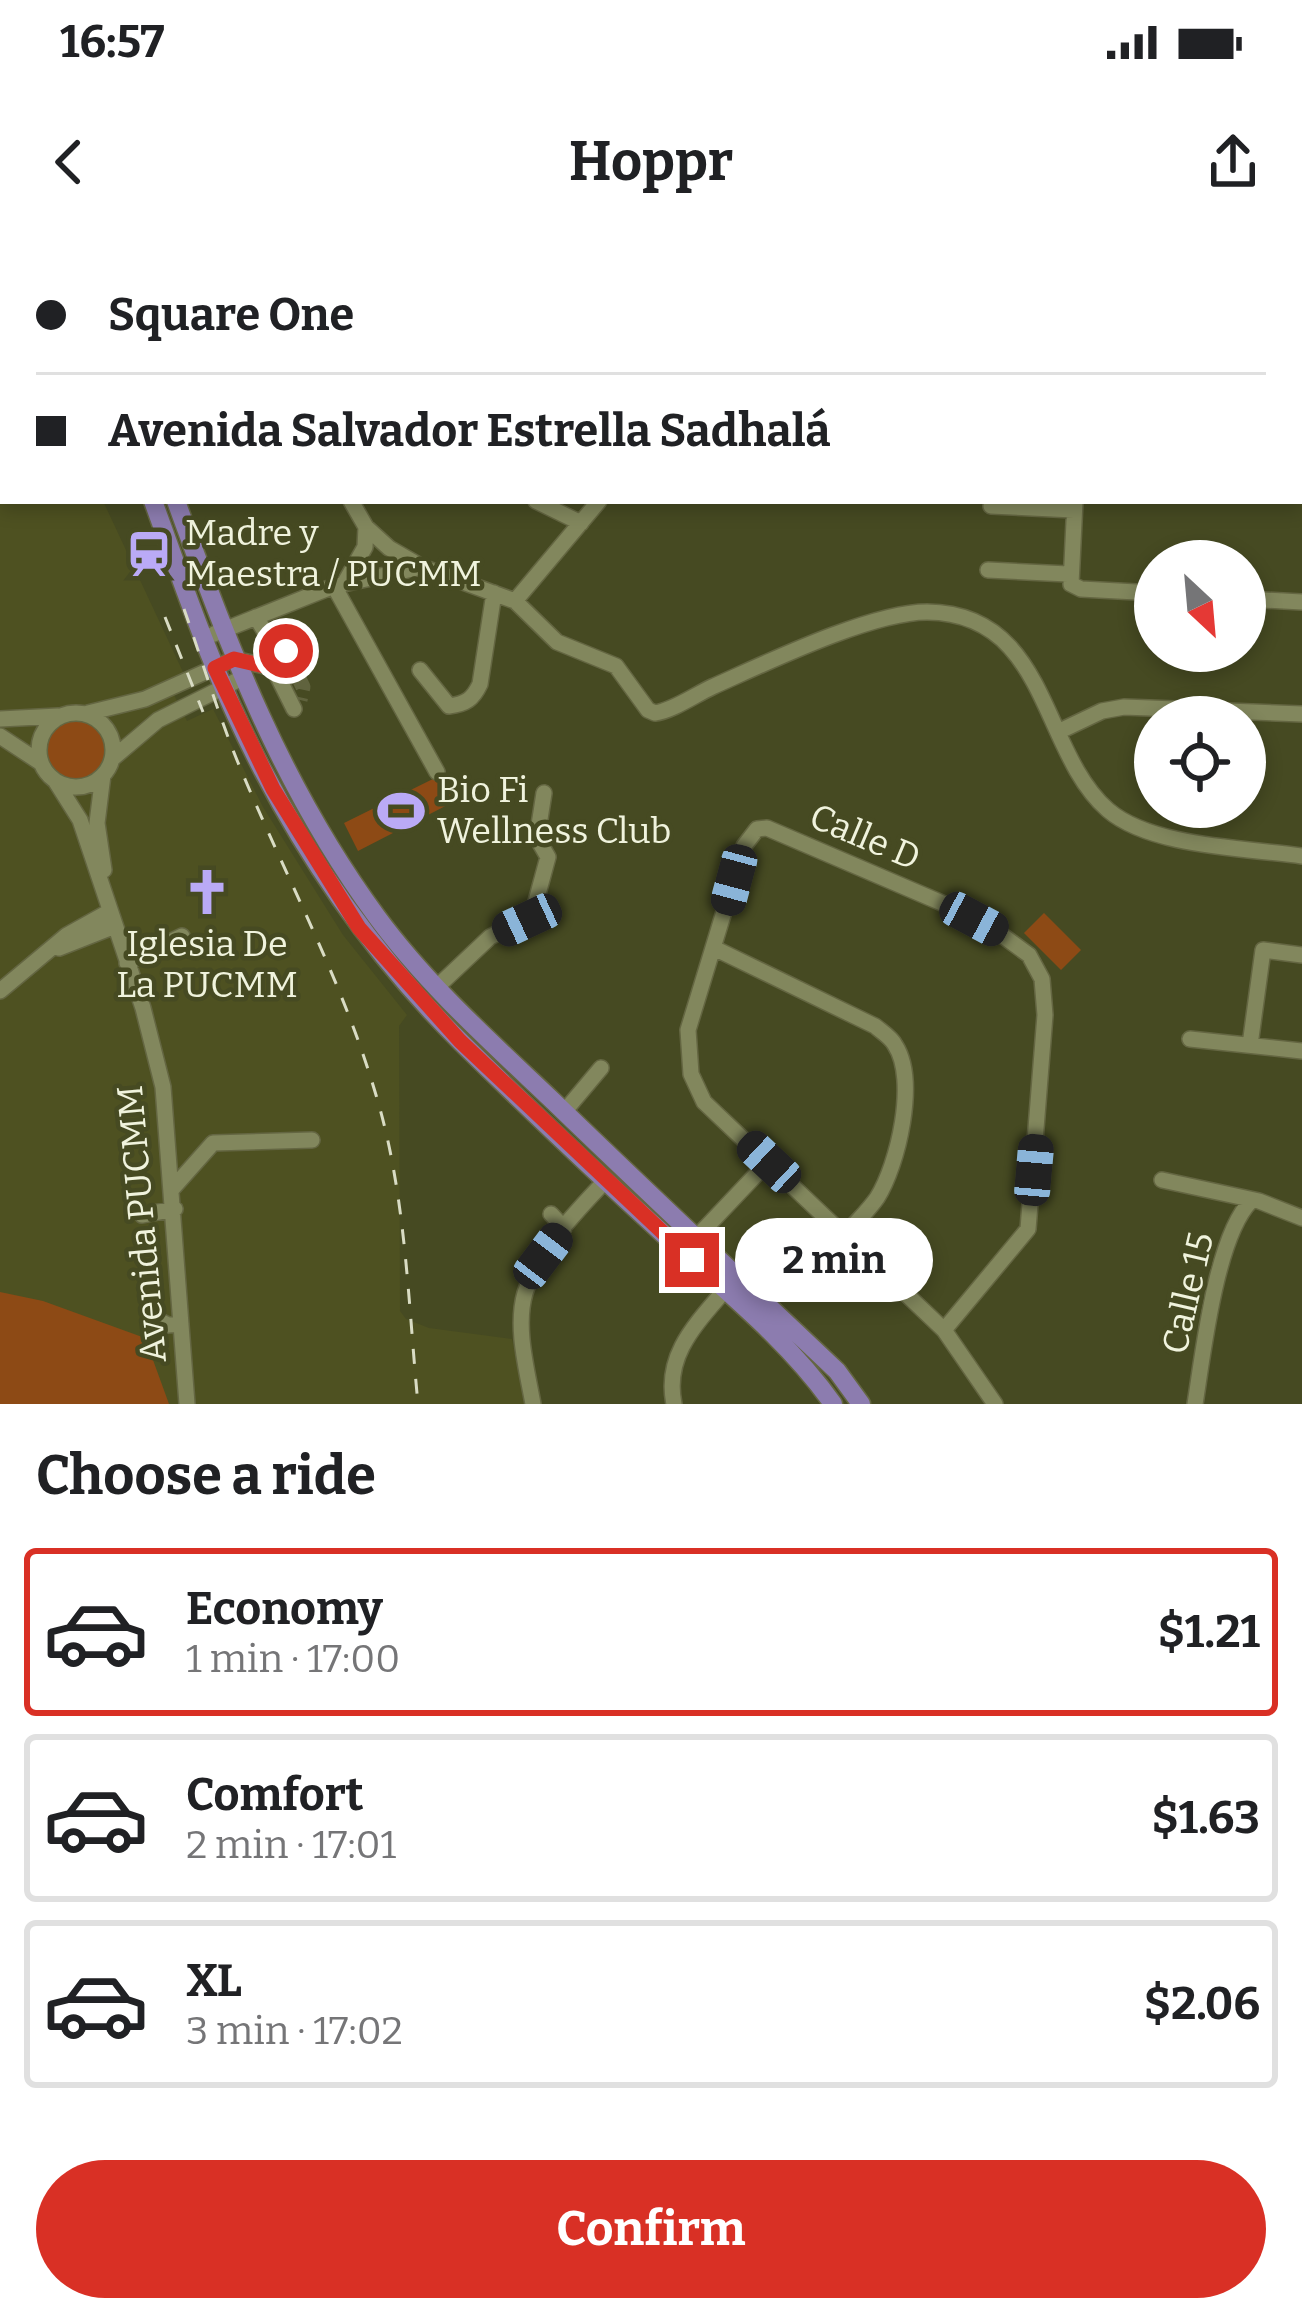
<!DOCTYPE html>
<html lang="en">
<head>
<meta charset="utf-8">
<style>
	:root { --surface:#fff; --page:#f6f6f6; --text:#202124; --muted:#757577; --line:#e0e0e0; --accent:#d93025 }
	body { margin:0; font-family:Bitter,serif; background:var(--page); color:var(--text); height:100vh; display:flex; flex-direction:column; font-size:45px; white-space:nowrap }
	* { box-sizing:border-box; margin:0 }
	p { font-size:39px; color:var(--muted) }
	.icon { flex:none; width:66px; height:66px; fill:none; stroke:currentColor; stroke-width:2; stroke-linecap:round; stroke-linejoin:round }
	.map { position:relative; height:1164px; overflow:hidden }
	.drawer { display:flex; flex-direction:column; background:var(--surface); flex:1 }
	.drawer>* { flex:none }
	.hud { position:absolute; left:0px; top:0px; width:1302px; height:264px; box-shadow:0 6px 18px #0003; display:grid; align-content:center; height:264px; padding:0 36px; background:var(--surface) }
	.needle { width:78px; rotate:154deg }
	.fabs { position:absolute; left:1134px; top:300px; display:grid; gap:24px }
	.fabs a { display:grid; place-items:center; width:132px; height:132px; border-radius:50%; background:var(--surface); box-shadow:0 6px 18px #0003; font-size:60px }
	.end { position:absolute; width:54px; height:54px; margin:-27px; border:15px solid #d93025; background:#fff; box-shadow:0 0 0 6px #fff }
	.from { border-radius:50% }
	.bubble { position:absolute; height:84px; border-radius:42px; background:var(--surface); box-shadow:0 6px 18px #0003; font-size:39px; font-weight:700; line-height:84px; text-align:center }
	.car { position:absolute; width:36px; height:72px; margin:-36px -18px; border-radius:15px; box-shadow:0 0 9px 3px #0007; background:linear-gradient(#222 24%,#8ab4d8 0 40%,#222 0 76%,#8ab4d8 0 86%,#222 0) }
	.hud b { display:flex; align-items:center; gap:42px; height:114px; font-size:45px }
	.hud b+b { border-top:3px solid var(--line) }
	.hud i { width:30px; height:30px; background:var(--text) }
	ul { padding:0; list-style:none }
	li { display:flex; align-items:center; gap:36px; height:168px; margin:0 24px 18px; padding:0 12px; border:6px solid var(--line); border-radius:12px }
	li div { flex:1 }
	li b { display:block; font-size:45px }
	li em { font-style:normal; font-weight:700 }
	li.active { border-color:var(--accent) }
	li>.icon { width:108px; height:108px; stroke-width:1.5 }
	h2 { padding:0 36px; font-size:54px; line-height:144px }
	.primary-button { display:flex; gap:24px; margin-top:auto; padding:24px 36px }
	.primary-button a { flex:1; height:138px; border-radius:72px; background:var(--accent); color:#fff; font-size:48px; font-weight:700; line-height:138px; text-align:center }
	.status { display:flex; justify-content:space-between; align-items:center; height:84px; padding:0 60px; background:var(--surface); direction:ltr }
	.status svg { height:33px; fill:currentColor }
	header { display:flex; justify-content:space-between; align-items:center; height:156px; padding:0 36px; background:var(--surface); font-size:54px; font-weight:700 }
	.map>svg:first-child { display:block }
</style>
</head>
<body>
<div class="status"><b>16:57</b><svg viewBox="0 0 49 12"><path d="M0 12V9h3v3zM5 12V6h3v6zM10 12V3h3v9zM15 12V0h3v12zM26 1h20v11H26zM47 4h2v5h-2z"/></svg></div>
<header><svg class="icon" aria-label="back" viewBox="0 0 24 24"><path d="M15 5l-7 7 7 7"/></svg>Hoppr<svg class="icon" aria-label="share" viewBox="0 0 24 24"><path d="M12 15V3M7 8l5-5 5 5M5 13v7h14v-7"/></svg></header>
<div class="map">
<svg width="1302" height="1164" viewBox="0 0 1302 1164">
	<rect width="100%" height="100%" fill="#464a22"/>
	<path fill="#4e5121" d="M0 110 3 261H103L183 432 167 441 187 481 213 469 263 567 343 695 407 775 399 786 400 1071 406 1079 429 1088 512 1099 525 1164H0Z"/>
	<path fill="#8d4a15" d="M47 510a30 30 0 1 1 60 0a30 30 0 1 1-60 0Z
		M445 533 459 559 358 611 344 583Z
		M1044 673 1081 710 1061 730 1024 693Z
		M0 1052 43 1061 145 1098 169 1164H0Z"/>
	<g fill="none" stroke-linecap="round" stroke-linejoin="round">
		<path stroke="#60633e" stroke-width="15" stroke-dasharray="15 8" stroke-linecap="butt" d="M288 415 303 447 300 460"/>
		<defs>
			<path id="minor" d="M33 3 34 0
				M114 3 115 0
				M316 3V0
				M422 3 423 0
				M538 3V0
				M608 3 609 0
				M759 3 762 0
				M0 24H3
				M1299 29H1302
				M0 56H3
				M0 92 3 93
				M1299 132H1302
				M1299 246 1302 247
				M351 261 366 287 389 308 422 327 515 361 557 402 616 426 648 470 655 473C672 471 695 455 712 447 766 423 871 372 927 372 1049 373 1040 511 1108 570 1151 607 1246 608 1302 616
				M536 261 581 283
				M1075 261 1071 344 1081 349 1155 353
				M991 266 1074 270
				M988 330 1068 334
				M344 344 365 307 366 287
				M334 346 437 532
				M1245 359 1302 362
				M515 361 599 261
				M256 377 273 405 288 415
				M214 394 334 346 422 327
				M273 405 270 421 294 469
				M420 430 449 466C466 464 473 459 480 444L494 353
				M39 510a37 37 0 1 1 74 0a37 37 0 1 1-74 0Z
				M88 473 145 459 234 419 273 428
				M0 479 58 476
				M1060 491 1102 471 1124 467 1302 474
				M0 496 41 523
				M112 519 158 480 242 438
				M103 535 97 583 104 630
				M56 542 80 580 143 768 163 847 187 1164
				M59 708 115 686
				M716 709 875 786C882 792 891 797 895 805 918 840 898 925 877 958 868 971 856 982 846 994
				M127 723 182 696
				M437 747 490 697 532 676 548 617 537 598 544 553
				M0 751 67 695 110 671
				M1190 799 1302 811
				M1250 805 1263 710 1302 715
				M564 872 601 828
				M1162 940 1259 961 1302 978
				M173 948 213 903 312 900
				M551 974 564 988
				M142 975 175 969
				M696 998 768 922
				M156 1079 168 1085 181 1084
				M944 1090 1028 989 1045 775 1042 739 1029 715 999 693 949 666 767 588 757 589 744 606 688 790 691 834 704 862 944 1090 995 1164
				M533 1164C527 1130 515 1087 525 1053 538 1010 576 972 606 940
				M674 1164C664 1116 695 1085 724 1051
				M1195 1164C1203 1114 1216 996 1251 961"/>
			<path id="major" d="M134 3V0
				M155 3V0
				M153 261C174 318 193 376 217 432 274 569 355 697 461 802 526 866 592 929 659 990 718 1045 787 1098 833 1164
				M176 261C230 410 282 548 377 677 427 745 492 803 553 861 647 952 742 1041 837 1131L861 1164"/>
		</defs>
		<use href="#minor" stroke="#646642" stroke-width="18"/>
		<use href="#major" stroke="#646642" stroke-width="21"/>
		<use href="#minor" stroke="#82875d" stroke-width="15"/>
		<use href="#major" stroke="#8c7caf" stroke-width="18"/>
		<path stroke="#d9dcc4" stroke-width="3" stroke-dasharray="15 15" stroke-linecap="butt" d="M127 3 128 0
			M184 369C202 420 218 474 239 525 285 636 342 739 376 855 406 954 408 1062 418 1164
			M165 377 203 472"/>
	</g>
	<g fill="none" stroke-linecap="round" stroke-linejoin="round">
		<path stroke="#d93025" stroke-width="15" d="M286 411 273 405V428L234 419 215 428 273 549 359 688 460 801 692 1020"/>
	</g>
	<defs>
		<symbol id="station-bare" viewBox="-9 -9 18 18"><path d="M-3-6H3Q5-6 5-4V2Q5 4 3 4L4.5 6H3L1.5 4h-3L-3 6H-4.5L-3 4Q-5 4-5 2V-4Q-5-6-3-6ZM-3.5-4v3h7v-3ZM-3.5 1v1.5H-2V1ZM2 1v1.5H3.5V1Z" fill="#baaaf6" stroke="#464a22" stroke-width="2.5" paint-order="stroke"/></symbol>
		<symbol id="stadium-bare" viewBox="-9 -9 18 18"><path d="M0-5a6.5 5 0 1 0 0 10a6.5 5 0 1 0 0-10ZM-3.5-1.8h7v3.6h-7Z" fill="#baaaf6" stroke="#464a22" stroke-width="2.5" paint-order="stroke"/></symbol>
		<symbol id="church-bare" viewBox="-9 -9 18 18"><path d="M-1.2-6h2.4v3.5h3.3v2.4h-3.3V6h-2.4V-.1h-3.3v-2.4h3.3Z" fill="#baaaf6" stroke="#464a22" stroke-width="2.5" paint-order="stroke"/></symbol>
	</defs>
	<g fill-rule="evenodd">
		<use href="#station-bare" x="116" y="281" width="66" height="66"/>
		<use href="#stadium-bare" x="368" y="538" width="66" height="66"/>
		<use href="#church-bare" x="174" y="619" width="66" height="66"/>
	</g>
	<g text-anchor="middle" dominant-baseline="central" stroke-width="9" stroke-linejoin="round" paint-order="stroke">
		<g font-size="36" fill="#f0f3dd" stroke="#464a22" text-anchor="start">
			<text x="185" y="293">Madre y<tspan x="185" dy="41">Maestra / PUCMM</tspan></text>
			<text x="437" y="550">Bio Fi<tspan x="437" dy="41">Wellness Club</tspan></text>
			<text x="207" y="704" text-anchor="middle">Iglesia De<tspan x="207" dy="41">La PUCMM</tspan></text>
		</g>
		<g font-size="36" fill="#f0f3dd" stroke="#464a22">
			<text transform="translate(865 597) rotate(23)">Calle D</text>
			<text transform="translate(142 984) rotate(-95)">Avenida PUCMM</text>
			<text transform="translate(1188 1053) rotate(-77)">Calle 15</text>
		</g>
	</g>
</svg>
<div class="fabs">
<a><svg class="needle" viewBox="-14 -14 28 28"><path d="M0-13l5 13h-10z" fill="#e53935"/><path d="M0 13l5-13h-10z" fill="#757577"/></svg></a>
<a><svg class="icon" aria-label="locate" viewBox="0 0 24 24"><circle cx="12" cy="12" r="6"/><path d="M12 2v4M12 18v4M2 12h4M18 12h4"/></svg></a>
</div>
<i class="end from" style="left:286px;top:411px"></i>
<i class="end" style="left:692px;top:1020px"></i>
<div class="bubble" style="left:735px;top:978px;width:198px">2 min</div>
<i class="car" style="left:734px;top:640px;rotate:195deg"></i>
<i class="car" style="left:974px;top:679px;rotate:118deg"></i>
<i class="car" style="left:527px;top:680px;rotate:245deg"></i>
<i class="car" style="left:769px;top:922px;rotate:313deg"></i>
<i class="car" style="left:1034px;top:930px;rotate:5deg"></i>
<i class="car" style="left:543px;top:1016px;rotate:37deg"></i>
<div class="hud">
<b><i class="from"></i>Square One</b>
<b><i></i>Avenida Salvador Estrella Sadhalá</b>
</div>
</div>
<section class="drawer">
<h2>Choose a ride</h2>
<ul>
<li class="active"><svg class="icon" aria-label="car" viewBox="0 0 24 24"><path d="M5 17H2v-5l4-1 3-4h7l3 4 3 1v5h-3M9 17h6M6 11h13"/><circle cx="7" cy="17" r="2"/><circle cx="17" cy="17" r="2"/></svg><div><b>Economy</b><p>1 min · 17:00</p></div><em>$1.21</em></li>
<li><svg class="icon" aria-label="car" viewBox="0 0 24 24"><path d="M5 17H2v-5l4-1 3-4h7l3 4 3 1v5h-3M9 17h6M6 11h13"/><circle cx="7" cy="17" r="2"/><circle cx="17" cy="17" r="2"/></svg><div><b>Comfort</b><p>2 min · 17:01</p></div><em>$1.63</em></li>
<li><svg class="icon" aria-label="car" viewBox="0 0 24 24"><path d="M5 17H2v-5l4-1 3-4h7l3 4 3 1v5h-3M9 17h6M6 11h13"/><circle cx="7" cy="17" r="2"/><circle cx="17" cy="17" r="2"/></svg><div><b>XL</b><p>3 min · 17:02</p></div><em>$2.06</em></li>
</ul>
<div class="primary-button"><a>Confirm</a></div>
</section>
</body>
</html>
